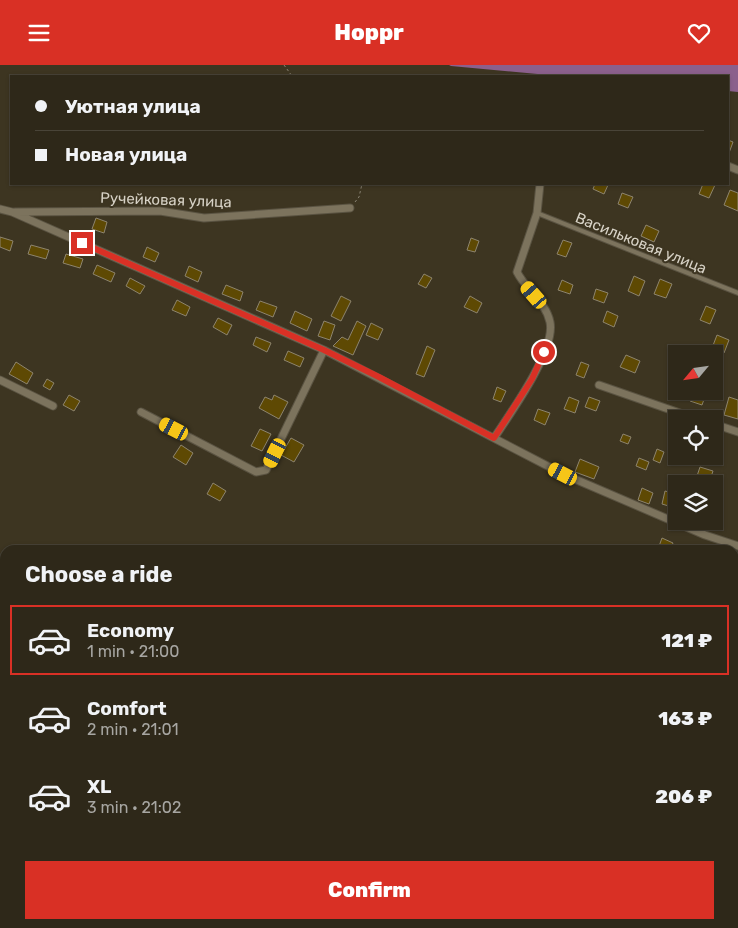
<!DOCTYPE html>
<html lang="en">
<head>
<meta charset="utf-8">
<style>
	:root { --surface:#2e2819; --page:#3a3426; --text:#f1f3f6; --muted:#a7a6a2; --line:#494438; --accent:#d93025 }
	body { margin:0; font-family:Rubik,sans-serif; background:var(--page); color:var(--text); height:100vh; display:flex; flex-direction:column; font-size:19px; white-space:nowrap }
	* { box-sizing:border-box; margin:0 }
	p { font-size:16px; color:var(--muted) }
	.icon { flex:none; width:28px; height:28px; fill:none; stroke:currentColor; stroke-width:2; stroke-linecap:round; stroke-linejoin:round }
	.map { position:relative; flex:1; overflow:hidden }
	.side { position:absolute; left:0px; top:480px; width:739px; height:384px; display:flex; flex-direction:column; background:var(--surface); border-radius:15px 15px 0 0; box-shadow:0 1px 4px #0004,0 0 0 1px var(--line) }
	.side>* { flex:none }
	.top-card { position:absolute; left:10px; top:10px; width:719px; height:110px; border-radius:0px; box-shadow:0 1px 4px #0004,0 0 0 1px var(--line); display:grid; align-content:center; height:110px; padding:0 25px; background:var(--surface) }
	.needle { width:32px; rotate:241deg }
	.controls { position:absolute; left:668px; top:280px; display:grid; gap:10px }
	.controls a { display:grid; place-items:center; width:55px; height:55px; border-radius:0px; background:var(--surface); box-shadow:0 1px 4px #0004,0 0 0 1px var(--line); font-size:25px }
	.end { position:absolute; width:22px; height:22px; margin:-11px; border:6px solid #d93025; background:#fff; box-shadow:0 0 0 2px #fff }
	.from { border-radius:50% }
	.car { position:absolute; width:15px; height:30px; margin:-15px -8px; border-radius:6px; box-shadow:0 0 4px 1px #0007; background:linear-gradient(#f5c518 24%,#345 0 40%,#f5c518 0 76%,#345 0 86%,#f5c518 0) }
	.top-card b { display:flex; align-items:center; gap:18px; height:48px; font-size:19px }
	.top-card b+b { border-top:1px solid var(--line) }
	.top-card i { width:12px; height:12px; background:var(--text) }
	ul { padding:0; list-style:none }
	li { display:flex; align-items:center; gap:15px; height:70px; margin:0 10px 8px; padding:0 15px; border:2px solid transparent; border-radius:0px }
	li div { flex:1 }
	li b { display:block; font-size:19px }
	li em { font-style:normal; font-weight:800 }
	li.on { border-color:var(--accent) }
	li>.icon { width:45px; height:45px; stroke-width:1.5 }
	h2 { padding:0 25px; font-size:22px; line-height:60px }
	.primary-button { display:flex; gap:10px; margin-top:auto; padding:10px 25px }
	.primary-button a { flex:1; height:58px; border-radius:0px; background:var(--accent); color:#fff; font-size:20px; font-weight:800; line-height:58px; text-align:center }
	header { display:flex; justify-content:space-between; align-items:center; height:65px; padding:0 25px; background:var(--accent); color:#fff; font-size:22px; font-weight:800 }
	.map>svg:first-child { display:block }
</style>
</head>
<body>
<header><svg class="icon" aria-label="menu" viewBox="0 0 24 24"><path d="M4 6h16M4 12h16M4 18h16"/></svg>Hoppr<svg class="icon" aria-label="heart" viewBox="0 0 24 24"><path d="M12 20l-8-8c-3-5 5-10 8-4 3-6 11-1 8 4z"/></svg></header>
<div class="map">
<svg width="738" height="863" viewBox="0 0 738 863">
	<rect width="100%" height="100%" fill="#3d3521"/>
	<path fill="#8b608c" d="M449 0H738V27L728 26V11H559L451 1Z
		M350 859H598L596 863H353Z"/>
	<path fill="#5e4903" stroke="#8d846e" d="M728 75 733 77 729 88H728Z
		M595 119 608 120 604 129 593 124Z
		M703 119 715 120 709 133 699 129Z
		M730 125 738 128V146L724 140Z
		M622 128 633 132 628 143 618 139Z
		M96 153 107 157 104 168 92 164Z
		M646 160 659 166 654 177 641 171Z
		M0 172 13 176 10 186 0 182Z
		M471 173 479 176 475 187 467 185Z
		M563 175 572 178 566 192 557 189Z
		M31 180 49 185 46 194 28 189Z
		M147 182 159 188 155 197 143 192Z
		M66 189 83 194 80 203 63 198Z
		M97 200 115 208 111 217 93 209Z
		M189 201 202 207 198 217 185 211Z
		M424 209 432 213 426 223 418 219Z
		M634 211 645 216 639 231 628 226Z
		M130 213 145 221 140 229 126 221Z
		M660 214 672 219 666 233 654 229Z
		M562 215 573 220 570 229 558 225Z
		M226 220 243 227 240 236 222 229Z
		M596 224 608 228 604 238 593 234Z
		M341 231 351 236 341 256 331 251Z
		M470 231 482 238 477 248 464 242Z
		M177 235 190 242 186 251 172 245Z
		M260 236 277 242 273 252 256 245Z
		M706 241 716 245 710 259 700 255Z
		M295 246 312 254 307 266 290 258Z
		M607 246 618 251 614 262 603 257Z
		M218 253 232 260 227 270 213 262Z
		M324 256 335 260 330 275 318 271Z
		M357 256 366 261 353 290 333 281 342 272 348 275Z
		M371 258 383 264 378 275 366 270Z
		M717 270 729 275 724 288 712 283Z
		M256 272 271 278 267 287 253 280Z
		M427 281 435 285 424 312 416 309Z
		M288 286 304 293 300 302 284 295Z
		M626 290 640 296 635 308 620 302Z
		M16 297 33 308 27 319 9 309Z
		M581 297 589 300 584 313 576 310Z
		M47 314 54 318 50 325 43 321Z
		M497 322 506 326 501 337 493 334Z
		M672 322 676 324V326H678L676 334 669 332Z
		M694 326H707L702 340 690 336Z
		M69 330 80 336 74 346 63 340Z
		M274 330 288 337 279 354 259 343 265 332 272 335Z
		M569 332 579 336 575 348 564 344Z
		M589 332 600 336 596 346 585 342Z
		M729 332 738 335V354L724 350Z
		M538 344 550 348 545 360 534 355Z
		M260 364 271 369 262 386 251 381Z
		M623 369 631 372 628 379 620 376Z
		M291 373 304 380 294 397 281 390Z
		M181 380 193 388 186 400 173 392Z
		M714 381 719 382 715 394 706 391H714Z
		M657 384 664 387 660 398 653 395Z
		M639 393 649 397 646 405 636 401Z
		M580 394 599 402 594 414 575 407Z
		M700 402 713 406 710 415 697 411Z
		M213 418 226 426 220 436 207 429Z
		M642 423 653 428 649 439 638 435Z
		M665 426 676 429 672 442 662 439Z
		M662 473 673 478 670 485 658 484Z"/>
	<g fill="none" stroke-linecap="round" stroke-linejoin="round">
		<defs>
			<path id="lane" d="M537 148 738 228"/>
			<path id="street" d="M728 101 738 105
				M0 144 12 147 324 285 563 409 705 470 738 481
				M15 147 160 146 204 153 350 143
				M0 315 53 341
				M599 320 697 354
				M141 347 256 407 266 405 324 285
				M714 359 738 367
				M494 373C510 349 556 285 550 257 546 237 526 225 517 207L537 148 540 119
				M0 590 5 596
				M734 808 738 802
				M296 859 301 863
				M695 863 698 859"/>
			<path id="secondary" d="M0 778 5 782
				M110 859 116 863"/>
		</defs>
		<use href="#lane" stroke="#5a5342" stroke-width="6"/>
		<use href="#street" stroke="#5a5342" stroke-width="9"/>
		<use href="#secondary" stroke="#5a5342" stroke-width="12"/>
		<path stroke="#888272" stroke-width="1" stroke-dasharray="2.5 2.5" stroke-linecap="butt" d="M284 0 292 11
			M355 137 359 132 362 119"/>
		<use href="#lane" stroke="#7c735d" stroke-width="4"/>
		<use href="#street" stroke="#7c735d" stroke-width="7"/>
		<use href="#secondary" stroke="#7c735d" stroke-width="10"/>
	</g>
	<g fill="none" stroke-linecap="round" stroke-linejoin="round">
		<path stroke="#d93025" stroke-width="6" d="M82 178 324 285 379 312 494 373 532 314 544 287"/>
	</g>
	<g text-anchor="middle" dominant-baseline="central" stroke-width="4" stroke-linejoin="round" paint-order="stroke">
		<g font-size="15" fill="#d7d2c6" stroke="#3d3521">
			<text transform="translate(166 135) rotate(2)">Ручейковая улица</text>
			<text transform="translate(641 178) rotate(22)">Васильковая улица</text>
		</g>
	</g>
</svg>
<div class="controls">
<a><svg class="needle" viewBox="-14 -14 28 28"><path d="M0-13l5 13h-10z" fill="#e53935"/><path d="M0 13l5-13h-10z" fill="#a7a6a2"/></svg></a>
<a><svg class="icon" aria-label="locate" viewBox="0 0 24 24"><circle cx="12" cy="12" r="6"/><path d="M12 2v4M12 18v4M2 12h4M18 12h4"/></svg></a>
<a><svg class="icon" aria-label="layers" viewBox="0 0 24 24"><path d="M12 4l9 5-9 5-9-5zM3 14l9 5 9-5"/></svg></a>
</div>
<i class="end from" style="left:544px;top:287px"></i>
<i class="end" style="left:82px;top:178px"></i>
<i class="car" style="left:534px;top:230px;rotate:319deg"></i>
<i class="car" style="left:174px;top:364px;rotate:297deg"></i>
<i class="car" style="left:275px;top:388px;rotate:206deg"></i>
<i class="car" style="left:563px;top:409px;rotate:297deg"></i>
<div class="top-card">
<b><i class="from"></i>Уютная улица</b>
<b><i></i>Новая улица</b>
</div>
<section class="side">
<h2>Choose a ride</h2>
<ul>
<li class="on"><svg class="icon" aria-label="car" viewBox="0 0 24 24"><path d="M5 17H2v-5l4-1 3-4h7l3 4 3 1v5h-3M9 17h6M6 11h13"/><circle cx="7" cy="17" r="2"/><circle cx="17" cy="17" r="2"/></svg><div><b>Economy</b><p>1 min · 21:00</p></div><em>121 ₽</em></li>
<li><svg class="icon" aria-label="car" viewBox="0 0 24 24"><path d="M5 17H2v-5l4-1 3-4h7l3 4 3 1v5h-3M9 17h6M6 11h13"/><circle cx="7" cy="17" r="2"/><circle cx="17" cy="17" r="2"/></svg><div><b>Comfort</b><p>2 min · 21:01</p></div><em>163 ₽</em></li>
<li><svg class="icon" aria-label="car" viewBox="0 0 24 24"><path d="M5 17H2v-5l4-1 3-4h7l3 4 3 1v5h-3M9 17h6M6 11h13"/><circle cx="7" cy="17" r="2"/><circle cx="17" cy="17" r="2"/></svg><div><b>XL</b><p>3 min · 21:02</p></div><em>206 ₽</em></li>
</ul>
<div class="primary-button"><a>Confirm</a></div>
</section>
</div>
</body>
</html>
